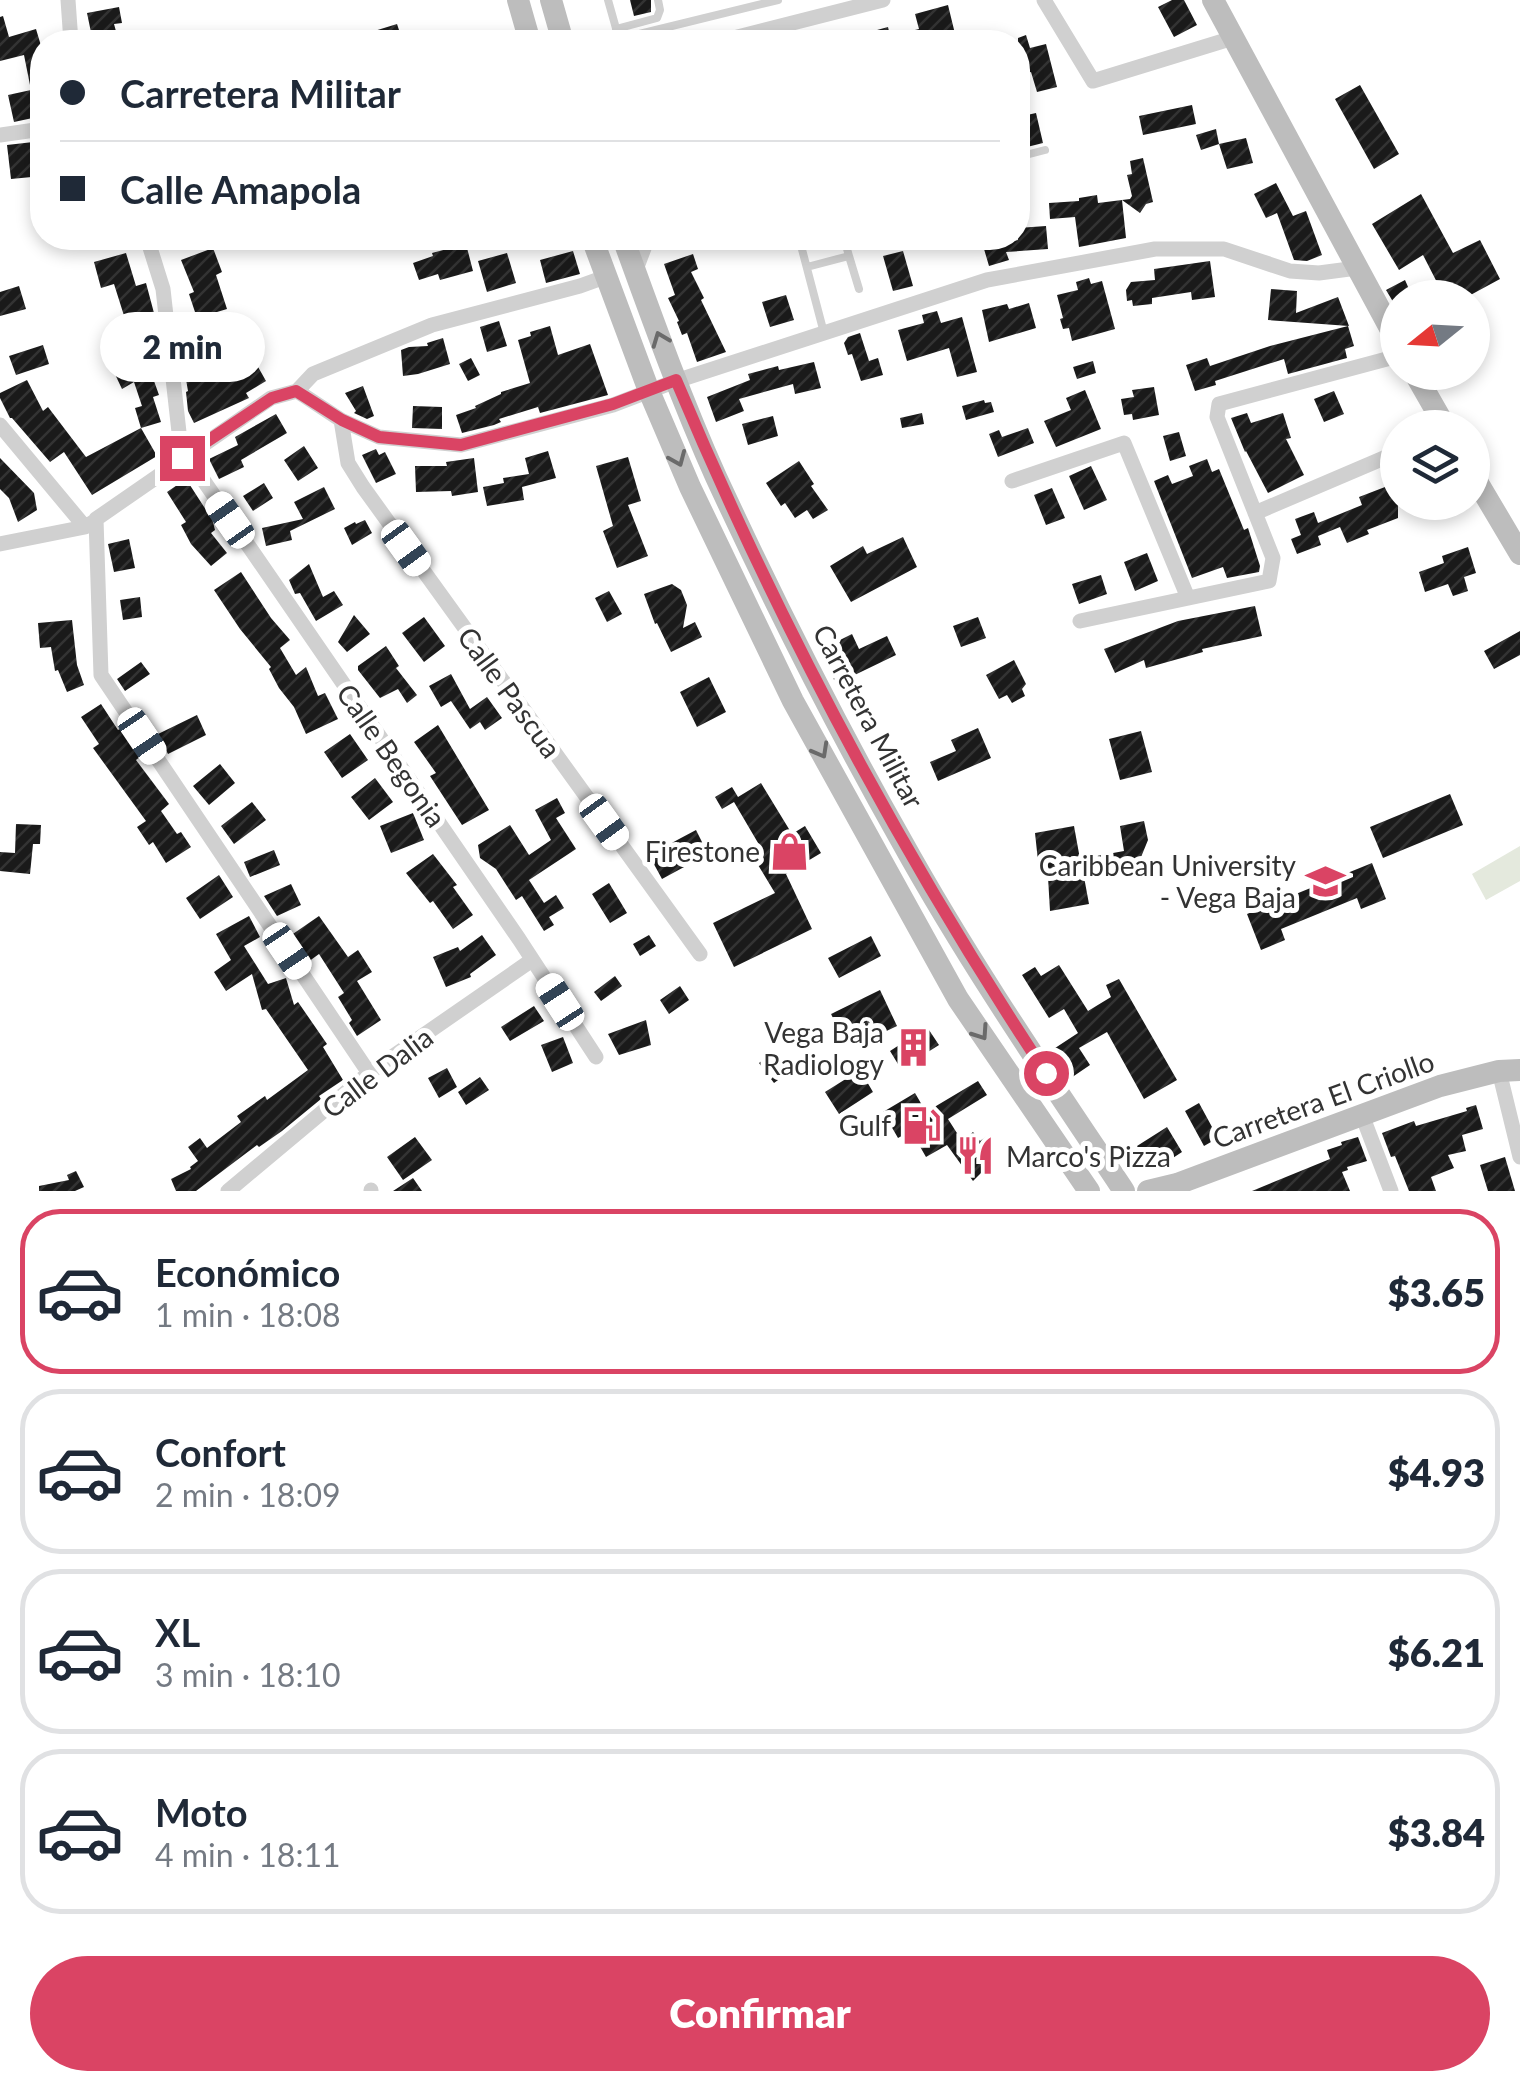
<!DOCTYPE html>
<html lang="es">
<head>
<meta charset="utf-8">
<style>
	:root { --surface:#fff; --page:#f2f2f3; --text:#1f2937; --muted:#747a83; --line:#e0e1e3; --accent:#da4464 }
	body { margin:0; font-family:Lato,sans-serif; background:var(--page); color:var(--text); height:100vh; display:flex; flex-direction:column; font-size:38px; white-space:nowrap }
	* { box-sizing:border-box; margin:0 }
	p { font-size:32px; color:var(--muted) }
	.icon { flex:none; width:55px; height:55px; fill:none; stroke:currentColor; stroke-width:2; stroke-linecap:round; stroke-linejoin:round }
	.map { position:relative; height:1191px; overflow:hidden }
	.sheet { display:flex; flex-direction:column; background:var(--surface); flex:1 }
	.sheet>* { flex:none }
	.guide { position:absolute; left:30px; top:30px; width:1000px; height:220px; border-radius:40px; box-shadow:0 5px 15px #0003; display:grid; align-content:center; height:220px; padding:0 30px; background:var(--surface) }
	.needle { width:65px; rotate:252deg }
	.buttons { position:absolute; left:1380px; top:280px; display:grid; gap:20px }
	.buttons a { display:grid; place-items:center; width:110px; height:110px; border-radius:50%; background:var(--surface); box-shadow:0 5px 15px #0003; font-size:50px }
	.end { position:absolute; width:45px; height:45px; margin:-22px; border:12px solid #da4464; background:#fff; box-shadow:0 0 0 5px #fff }
	.from { border-radius:50% }
	.bubble { position:absolute; height:70px; border-radius:35px; background:var(--surface); box-shadow:0 5px 15px #0003; font-size:32px; font-weight:800; line-height:70px; text-align:center }
	.car { position:absolute; width:30px; height:60px; margin:-30px -15px; border-radius:12px; box-shadow:0 0 8px 2px #0007; background:linear-gradient(#fff 24%,#345 0 40%,#fff 0 76%,#345 0 86%,#fff 0) }
	.guide b { display:flex; align-items:center; gap:35px; height:95px; font-size:38px }
	.guide b+b { border-top:2px solid var(--line) }
	.guide i { width:25px; height:25px; background:var(--text) }
	ul { padding:18px 0 0; list-style:none }
	li { display:flex; align-items:center; gap:30px; height:165px; margin:0 20px 15px; padding:0 10px; border:5px solid var(--line); border-radius:40px }
	li div { flex:1 }
	li b { display:block; font-size:38px }
	li em { font-style:normal; font-weight:800 }
	li.current { border-color:var(--accent) }
	li>.icon { width:90px; height:90px; stroke-width:1.5 }
	.action { display:flex; gap:20px; margin-top:auto; padding:20px 30px }
	.action a { flex:1; height:115px; border-radius:60px; background:var(--accent); color:#fff; font-size:40px; font-weight:800; line-height:115px; text-align:center }
	.map>svg:first-child { display:block }
</style>
</head>
<body>
<div class="map">
<svg width="1520" height="1191" viewBox="0 0 1520 1191">
	<defs>
		<pattern id="building-hatch" width="6" height="6" patternUnits="userSpaceOnUse" patternTransform="scale(2.5)"><rect width="6" height="6" fill="#1a1a1a"/><path d="M-1 1l2-2M0 6l6-6M5 7l2-2" fill="none" stroke="#333"/></pattern>
	</defs>
	<rect width="100%" height="100%" fill="#fff"/>
	<path fill="#e4e9dd" d="M1520 846V881L1486 900 1472 874Z"/>
	<path fill="url(#building-hatch)" d="M630 0H651V12L634 16Z
		M1172 0H1184L1197 25 1174 37 1158 7Z
		M948 5 957 42H844V39L888 27 890 36 919 29 915 14Z
		M119 7 122 23 114 24 119 42H93L87 13Z
		M3 16 9 37 36 29 42 49V116L14 122 8 95 31 90 24 55 0 61V17Z
		M397 24 403 42H345V40Z
		M1026 35 1030 48 1046 44 1057 87 1037 92 1031 72 1024 74 1023 67 1018 69V38Z
		M1360 85 1399 154 1374 169 1335 99Z
		M1192 105 1196 124 1143 135 1139 116Z
		M1036 113 1043 143 1023 148 1018 117Z
		M1216 129 1219 144 1201 150 1196 135Z
		M1246 138 1253 163 1227 169 1219 144Z
		M42 141V176L11 179 7 145Z
		M1143 158 1153 202 1146 204 1140 213 1122 200 1126 238 1079 247 1075 217 1050 219 1049 203 1079 201V198L1097 195 1098 203 1130 199 1132 196 1127 175 1132 174 1130 161Z
		M1276 183 1293 216 1306 211 1322 255 1307 261 1294 260 1277 213 1266 218 1254 194Z
		M1421 194 1453 253 1480 240 1500 279 1465 298H1445L1423 255 1399 270 1372 224Z
		M1046 226 1048 249 1006 252 1009 260 989 266 984 249 1018 240V228Z
		M466 244 473 271 440 280 438 274 419 280 413 263 433 256 432 253Z
		M213 248 222 272 216 275 227 309 197 318 189 294 194 292 181 260Z
		M573 251 580 274 546 283 540 260Z
		M903 251 913 286 893 291 883 256Z
		M126 253 136 286 146 283 154 313 144 316 150 329 116 337 114 325 126 322 114 284 101 288 94 262Z
		M507 253 516 283 487 292 478 261Z
		M693 254 698 269 691 272 704 298 701 300 726 352 697 362 687 333 682 335 677 322 679 321 668 298 675 295 664 264Z
		M1210 261 1215 297 1192 300 1191 292 1152 298V304L1133 306 1132 300 1127 301 1126 290 1131 282 1155 280 1154 269Z
		M1089 278 1091 284 1102 281 1115 329 1072 341 1069 328 1063 329 1060 319 1063 318 1057 295 1078 290 1076 282Z
		M1405 280 1413 298H1398V310L1386 290Z
		M19 286 26 309 0 316V292Z
		M1271 289 1297 291 1296 313 1338 297 1349 326 1268 320Z
		M786 295 794 320 770 327 762 302Z
		M1029 303 1036 328 989 342 982 310 1007 304 1009 309Z
		M937 311 941 323 962 317 977 372 957 377 949 348 907 361 898 330 924 323 922 315Z
		M499 321 507 346 487 352 480 327Z
		M550 326 558 355 590 344 608 395 540 413 538 407 499 419 501 422 494 425 462 433 456 415 476 408 475 406 501 394V392L530 383 518 340 531 336 530 332Z
		M1348 326 1354 346 1345 349 1347 358 1288 374 1284 359 1215 381 1216 385 1195 391 1186 365 1207 358 1210 366 1270 346Z
		M860 333 869 361 878 358 883 375 861 381 852 354 848 355 844 343 848 337Z
		M443 338 450 364 418 374 403 376 401 350 409 347 428 346 427 343Z
		M43 345 49 364 16 375 9 356Z
		M210 348 218 378 253 358 266 381 246 393 249 398 194 423 188 411 186 392 188 391 182 356Z
		M144 353 159 395 153 397 161 422 141 428 135 408 142 406 134 382 122 389 112 368Z
		M471 358 480 375 468 381 459 364Z
		M1093 361 1096 373 1077 379 1073 367Z
		M814 362 821 388 795 394 793 384 739 399 744 411 716 422 707 397 750 380 748 374 778 366 779 370Z
		M27 380 43 411 48 407 86 457 141 428 157 456 92 495 64 452 50 462 12 418H10L0 398V393Z
		M363 386 374 416 367 419 354 413 356 411 345 393Z
		M1154 387 1159 415 1133 420 1132 414 1124 415 1121 399 1134 397 1132 390Z
		M1085 390 1101 429 1056 447 1044 421 1071 410 1066 398Z
		M1334 391 1344 414 1324 422 1314 399Z
		M984 400 985 403 991 402 994 412 966 420 962 406Z
		M413 406 442 407V429L412 428Z
		M922 413 924 424 902 428 900 418Z
		M1247 413 1251 423 1283 413 1291 438 1286 439 1304 475 1268 493 1246 451 1245 452 1231 418Z
		M276 414 287 433 241 460 244 467 219 479 209 459 238 445 235 437Z
		M773 416 778 436 748 445 742 424Z
		M1028 428 1034 443 998 457 989 434 999 430 1002 437Z
		M1179 432 1186 456 1170 461 1163 436Z
		M304 446 318 468 298 481 284 460Z
		M376 449 379 455 385 452 396 474 376 483 362 455Z
		M548 451 556 478 522 487 524 500 487 506 483 487 504 483 503 478 529 474 525 458Z
		M628 457 641 501 628 505 648 556 617 568 603 531 613 526 596 466Z
		M0 458 34 493 37 510 18 522 9 498 0 489Z
		M474 458 478 492 452 496 451 491 416 492 415 466H447L446 462Z
		M1207 459 1212 472 1219 469 1244 530 1248 528 1260 566 1259 572 1227 578 1223 567 1192 578 1154 481 1168 475 1172 484 1193 476 1189 466Z
		M799 461 814 484 811 486 828 510 813 519 807 510 795 518 785 503 781 506 766 483Z
		M1091 466 1107 500 1084 510 1069 476Z
		M186 479 206 510 209 508 210 510 215 530 211 533 227 553 211 566 191 544 181 525 186 522 167 492Z
		M1398 482V518L1367 530 1369 534 1347 543 1340 527 1318 536 1321 545 1297 554 1291 539 1301 535 1295 519 1314 512 1318 523 1362 505 1359 497Z
		M264 483 273 498 253 511 243 496Z
		M324 487 335 509 290 531 292 540 266 546 262 528 303 519 294 502Z
		M1052 488 1065 518 1046 525 1034 495Z
		M365 520 372 533 352 545 344 528 355 522 356 524Z
		M903 537 917 567 851 602 830 566 863 546 867 554Z
		M129 539 135 568 114 572 108 544Z
		M1468 547 1476 573 1464 577 1468 591 1453 596 1448 584 1425 592 1419 572 1444 563 1442 556Z
		M1147 553 1158 581 1135 591 1124 562Z
		M309 564 323 597 334 591 343 605 316 621 300 593 295 594 289 580Z
		M241 572 271 618 290 640 280 648 296 675 306 667 318 696 325 693 338 719 306 734 294 707 279 688 269 669 271 667 240 629 214 590Z
		M1101 575 1107 594 1079 604 1072 584Z
		M672 584 681 590 687 605 683 628 695 622 702 637 671 652 657 623 655 624 644 594Z
		M609 591 622 614 607 622 595 598Z
		M140 597 142 617 123 620 120 600Z
		M1255 606 1262 636 1202 649 1203 652 1146 668 1144 660 1115 673 1104 649 1178 621Z
		M354 615 370 634 347 652 338 642Z
		M424 617 445 646 424 662 402 633Z
		M978 617 986 638 961 647 953 626Z
		M72 620 77 665 84 685 67 692 58 670 55 671 51 647 40 648 38 623Z
		M1520 631V655L1494 669 1484 651Z
		M852 634 859 649 887 636 896 655 836 684 820 650Z
		M386 646 399 666 396 668 417 695 407 703 398 689 380 698 358 670V666Z
		M1014 660 1026 684 1022 689 1025 696 1012 703 1007 695 999 699 986 675Z
		M141 662 150 674 125 691 117 679Z
		M451 674 470 709 487 697 502 718 485 730 480 722 470 729 451 701 441 707 429 686Z
		M709 677 726 712 697 727 680 692Z
		M101 704 118 730 122 728 141 756 136 760 169 804 161 811 177 834 181 832 191 847 166 863 153 842 149 845 137 827 146 821 93 748 99 744 81 717Z
		M197 715 206 735 168 754 158 734Z
		M438 725 489 810 462 825 430 776 436 773 414 742Z
		M978 728 991 758 938 781 930 762 956 751 951 740Z
		M1141 731 1152 772 1120 780 1109 739Z
		M350 734 368 760 342 778 324 752Z
		M220 764 235 783 209 805 193 786Z
		M375 778 393 802 369 820 351 797Z
		M761 783 792 834 805 826 821 853 786 874 812 929 734 967 713 923 775 893 755 860 761 848 734 802 722 809 715 797 732 787 738 797Z
		M1450 794 1463 825 1383 858 1370 827Z
		M557 798 565 813 556 818 576 849 529 880 544 903 556 895 564 908 549 917 554 925 544 931 522 896 516 900 496 869 480 858 478 845 510 825 529 855 551 840 535 810Z
		M252 802 266 820 234 844 221 826Z
		M413 813 424 840 391 853 380 826Z
		M1144 821 1148 840 1137 867 1084 877 1089 904 1050 911 1047 860 1038 861 1035 833 1074 826 1080 859 1124 851 1120 826Z
		M16 824 41 825 40 844H33L30 874 0 871V852L15 853Z
		M696 830 708 854 662 879 649 855Z
		M274 850 280 865 250 877 244 862Z
		M433 854 457 885 453 887 473 915 453 929 433 901 430 903 406 873Z
		M1372 863 1386 899 1361 909 1357 898 1281 929 1285 940 1261 950 1247 914Z
		M219 875 233 897 200 919 186 898Z
		M609 883 627 913 610 923 592 894Z
		M291 884 301 905 277 916 264 896Z
		M249 916 260 937 244 946 268 984 286 978 294 1005 298 1002 327 1044 323 1047 343 1080 319 1096 321 1099 282 1131 259 1147 257 1145 196 1191H176L171 1179 191 1169 190 1167 198 1161 188 1147 200 1138 207 1148 241 1122 237 1116 265 1096 267 1100 308 1070 266 1009 262 1010 252 974 226 991 214 972 231 960 216 934Z
		M319 916 348 957 358 950 372 972 357 981 381 1020 357 1036 349 1023 352 1020 338 997 344 993 319 954 308 962 290 936Z
		M482 935 496 955 470 974 471 977 446 987 433 957 458 947 460 951Z
		M649 935 656 946 640 956 633 944Z
		M871 936 881 956 839 978 828 958Z
		M1059 965 1088 1011 1111 997 1106 985 1119 979 1177 1080 1144 1099 1107 1032 1079 1048 1090 1065 1068 1080 1049 1052 1078 1033 1064 1009 1049 1018 1022 975 1035 967 1041 976Z
		M615 976 622 986 601 1001 594 992Z
		M680 986 689 1000 669 1014 660 1000Z
		M880 990 897 1026 855 1046 847 1029 840 1032 831 1014Z
		M534 1006 544 1021 510 1041 501 1027Z
		M646 1020 651 1045 619 1055 608 1034Z
		M927 1027 939 1045 901 1069 890 1051Z
		M563 1037 573 1063 552 1072 541 1045Z
		M774 1052 789 1072 774 1083 759 1063Z
		M447 1068 457 1087 439 1098 428 1078Z
		M860 1070 873 1092 839 1114 825 1092Z
		M480 1077 489 1090 466 1105 458 1092Z
		M978 1081 987 1095 948 1119 962 1141 973 1132 980 1141 987 1136 991 1142 993 1161 973 1181 947 1145 926 1157 911 1131 898 1138 883 1112 915 1093 926 1112Z
		M1199 1103 1218 1138 1204 1146 1185 1111Z
		M1476 1105 1483 1129 1462 1135 1466 1151 1448 1155 1454 1168 1431 1177 1436 1191H1409L1395 1156 1391 1157 1382 1133 1414 1121 1416 1126 1467 1111 1466 1108Z
		M1167 1127 1182 1152 1156 1169 1147 1155 1144 1157 1137 1146Z
		M415 1137 432 1160 403 1180 387 1157Z
		M1358 1137 1367 1161 1347 1167 1348 1170 1342 1172 1350 1191H1252L1330 1159 1327 1150 1342 1145 1341 1142Z
		M1505 1157 1515 1191H1488L1480 1165Z
		M76 1171 84 1187 75 1191H39V1186L69 1180 67 1175Z
		M413 1178 422 1191H393Z"/>
	<g fill="none" stroke-linecap="round" stroke-linejoin="round">
		<path stroke="#d0d0d0" stroke-width="8" d="M608 0 619 39 778 0
			M616 29 657 18 660 10 658 0
			M800 42 821 38
			M1018 157 1045 150
			M799 238 824 333
			M844 238 849 256
			M807 267 849 256 859 289"/>
		<path stroke="#d0d0d0" stroke-width="15" d="M68 0 71 42
			M1044 0 1093 81 1233 38
			M718 42 883 0
			M0 135 42 129
			M147 238 163 289 182 459
			M635 272 646 243 645 238
			M297 391 341 420 379 437 461 445 613 405 676 381 987 280 1155 249H1224L1290 271 1319 273 1357 268
			M297 391 271 398 96 519 101 675 369 1073
			M297 391 313 374 432 325 580 286 605 277
			M341 420 348 463 363 487 700 954
			M0 425 85 527
			M186 455 519 939 596 1057
			M1012 481 1124 443 1188 598
			M1255 513 1398 452
			M0 544 85 527 93 522
			M1080 621 1269 581 1273 558 1217 417 1219 404 1398 356
			M1499 1071 1520 1157
			M1362 1115 1391 1191
			M371 1190V1191
			M228 1191 369 1073 532 960"/>
		<path stroke="#bdbdbd" stroke-width="22" d="M518 0 530 42
			M551 0 563 42
			M1213 0 1398 343
			M592 238 649 391 690 487 793 701 958 999 1089 1191
			M623 238C652 318 681 399 716 477 773 600 834 722 901 840 968 961 1047 1076 1124 1191
			M1414 372 1446 428
			M1472 473 1520 554
			M1148 1191 1177 1184 1440 1086 1499 1071 1520 1070"/>
	</g>
	<defs><path id="oneway-chevron" d="M-2-3.5L2.5 0L-2 3.5" fill="none" stroke-width="1.6" stroke-linecap="round" stroke-linejoin="round" transform="scale(2.5)"/></defs>
	<g stroke="#6a6a6a">
		<use href="#oneway-chevron" transform="translate(660 339) rotate(-111)"/>
		<use href="#oneway-chevron" transform="translate(678 459) rotate(67)"/>
		<use href="#oneway-chevron" transform="translate(821 751) rotate(61)"/>
		<use href="#oneway-chevron" transform="translate(981 1033) rotate(56)"/>
	</g>
	<g fill="none" stroke-linecap="round" stroke-linejoin="round">
		<path stroke="#da4464" stroke-width="12" d="M182 458 272 398 296 391 342 420 379 437 461 445 613 404 676 380C778 623 901 854 1046 1073"/>
	</g>
	<defs>
		<symbol id="shop-bare" viewBox="-9 -9 18 18"><path d="M-5-2.5h2.3a2.7 3.5 0 0 1 5.4 0H5L5.5 6h-11ZM-1.5-2.5h3a1.5 2.3 0 0 0-3 0Z" fill="#da4464" stroke="#fff" stroke-width="2.5" paint-order="stroke"/></symbol>
		<symbol id="university-bare" viewBox="-9 -9 18 18"><path d="M0-5L7-2L0 1L-7-2ZM-4 1L0 2.5L4 1V4Q0 6-4 4Z" fill="#da4464" stroke="#fff" stroke-width="2.5" paint-order="stroke"/></symbol>
		<symbol id="building-bare" viewBox="-9 -9 18 18"><path d="M-4-6H4V6H1V3H-1V6H-4ZM-2.5-4.3h1.7v1.8h-1.7ZM.8-4.3h1.7v1.8H.8ZM-2.5-1h1.7V.8h-1.7ZM.8-1h1.7V.8H.8Z" fill="#da4464" stroke="#fff" stroke-width="2.5" paint-order="stroke"/></symbol>
		<symbol id="fuel-bare" viewBox="-9 -9 18 18"><path d="M-5.5-6h7V0h2V4h1.3V-2.5L3-4.5l.8-.8L6-3V5H2.5V1h-1V6h-7ZM-4.2-4.7v3.2H.2V-4.7Z" fill="#da4464" stroke="#fff" stroke-width="2.5" paint-order="stroke"/></symbol>
		<symbol id="restaurant-bare" viewBox="-9 -9 18 18"><path d="M-5-6h1v4h1v-4h1v4h1v-4h1v5L-1.5 .5V6h-2V.5L-5-1ZM5-6V6H3V1.5H1.5Q1.5-4 5-6Z" fill="#da4464" stroke="#fff" stroke-width="2.5" paint-order="stroke"/></symbol>
	</defs>
	<g fill-rule="evenodd">
		<use href="#shop-bare" x="762" y="824" width="55" height="55"/>
		<use href="#university-bare" x="1298" y="854" width="55" height="55"/>
		<use href="#building-bare" x="886" y="1020" width="55" height="55"/>
		<use href="#fuel-bare" x="894" y="1098" width="55" height="55"/>
		<use href="#restaurant-bare" x="948" y="1128" width="55" height="55"/>
	</g>
	<g text-anchor="middle" dominant-baseline="central" stroke-width="10" stroke-linejoin="round" paint-order="stroke">
		<g font-size="28" fill="#333" stroke="#fff">
			<text transform="translate(510 692) rotate(54)">Calle Pascua</text>
			<text transform="translate(869 716) rotate(62)">Carretera Militar</text>
			<text transform="translate(392 755) rotate(55)">Calle Begonia</text>
			<text transform="translate(377 1072) rotate(-37)">Calle Dalia</text>
			<text transform="translate(1323 1099) rotate(-20)">Carretera El Criollo</text>
		</g>
		<g font-size="28" fill="#333" stroke="#fff" text-anchor="end">
			<text x="760" y="851">Firestone</text>
			<text x="1296" y="865">Caribbean University<tspan x="1296" dy="32">- Vega Baja</tspan></text>
			<text x="884" y="1032">Vega Baja<tspan x="884" dy="32">Radiology</tspan></text>
			<text x="891" y="1125">Gulf</text>
			<text x="1006" y="1156" text-anchor="start">Marco's Pizza</text>
		</g>
	</g>
</svg>
<div class="buttons">
<a><svg class="needle" viewBox="-14 -14 28 28"><path d="M0-13l5 13h-10z" fill="#e53935"/><path d="M0 13l5-13h-10z" fill="#747a83"/></svg></a>
<a><svg class="icon" aria-label="layers" viewBox="0 0 24 24"><path d="M12 4l9 5-9 5-9-5zM3 14l9 5 9-5"/></svg></a>
</div>
<i class="end from" style="left:1046px;top:1073px"></i>
<i class="end" style="left:182px;top:458px"></i>
<div class="bubble" style="left:100px;top:312px;width:165px">2 min</div>
<i class="car" style="left:230px;top:520px;rotate:325deg"></i>
<i class="car" style="left:406px;top:548px;rotate:144deg"></i>
<i class="car" style="left:142px;top:736px;rotate:146deg"></i>
<i class="car" style="left:604px;top:822px;rotate:144deg"></i>
<i class="car" style="left:287px;top:951px;rotate:146deg"></i>
<i class="car" style="left:560px;top:1002px;rotate:327deg"></i>
<div class="guide">
<b><i class="from"></i>Carretera Militar</b>
<b><i></i>Calle Amapola</b>
</div>
</div>
<section class="sheet">
<ul>
<li class="current"><svg class="icon" aria-label="car" viewBox="0 0 24 24"><path d="M5 17H2v-5l4-1 3-4h7l3 4 3 1v5h-3M9 17h6M6 11h13"/><circle cx="7" cy="17" r="2"/><circle cx="17" cy="17" r="2"/></svg><div><b>Económico</b><p>1 min · 18:08</p></div><em>$3.65</em></li>
<li><svg class="icon" aria-label="car" viewBox="0 0 24 24"><path d="M5 17H2v-5l4-1 3-4h7l3 4 3 1v5h-3M9 17h6M6 11h13"/><circle cx="7" cy="17" r="2"/><circle cx="17" cy="17" r="2"/></svg><div><b>Confort</b><p>2 min · 18:09</p></div><em>$4.93</em></li>
<li><svg class="icon" aria-label="car" viewBox="0 0 24 24"><path d="M5 17H2v-5l4-1 3-4h7l3 4 3 1v5h-3M9 17h6M6 11h13"/><circle cx="7" cy="17" r="2"/><circle cx="17" cy="17" r="2"/></svg><div><b>XL</b><p>3 min · 18:10</p></div><em>$6.21</em></li>
<li><svg class="icon" aria-label="car" viewBox="0 0 24 24"><path d="M5 17H2v-5l4-1 3-4h7l3 4 3 1v5h-3M9 17h6M6 11h13"/><circle cx="7" cy="17" r="2"/><circle cx="17" cy="17" r="2"/></svg><div><b>Moto</b><p>4 min · 18:11</p></div><em>$3.84</em></li>
</ul>
<div class="action"><a>Confirmar</a></div>
</section>
</body>
</html>
